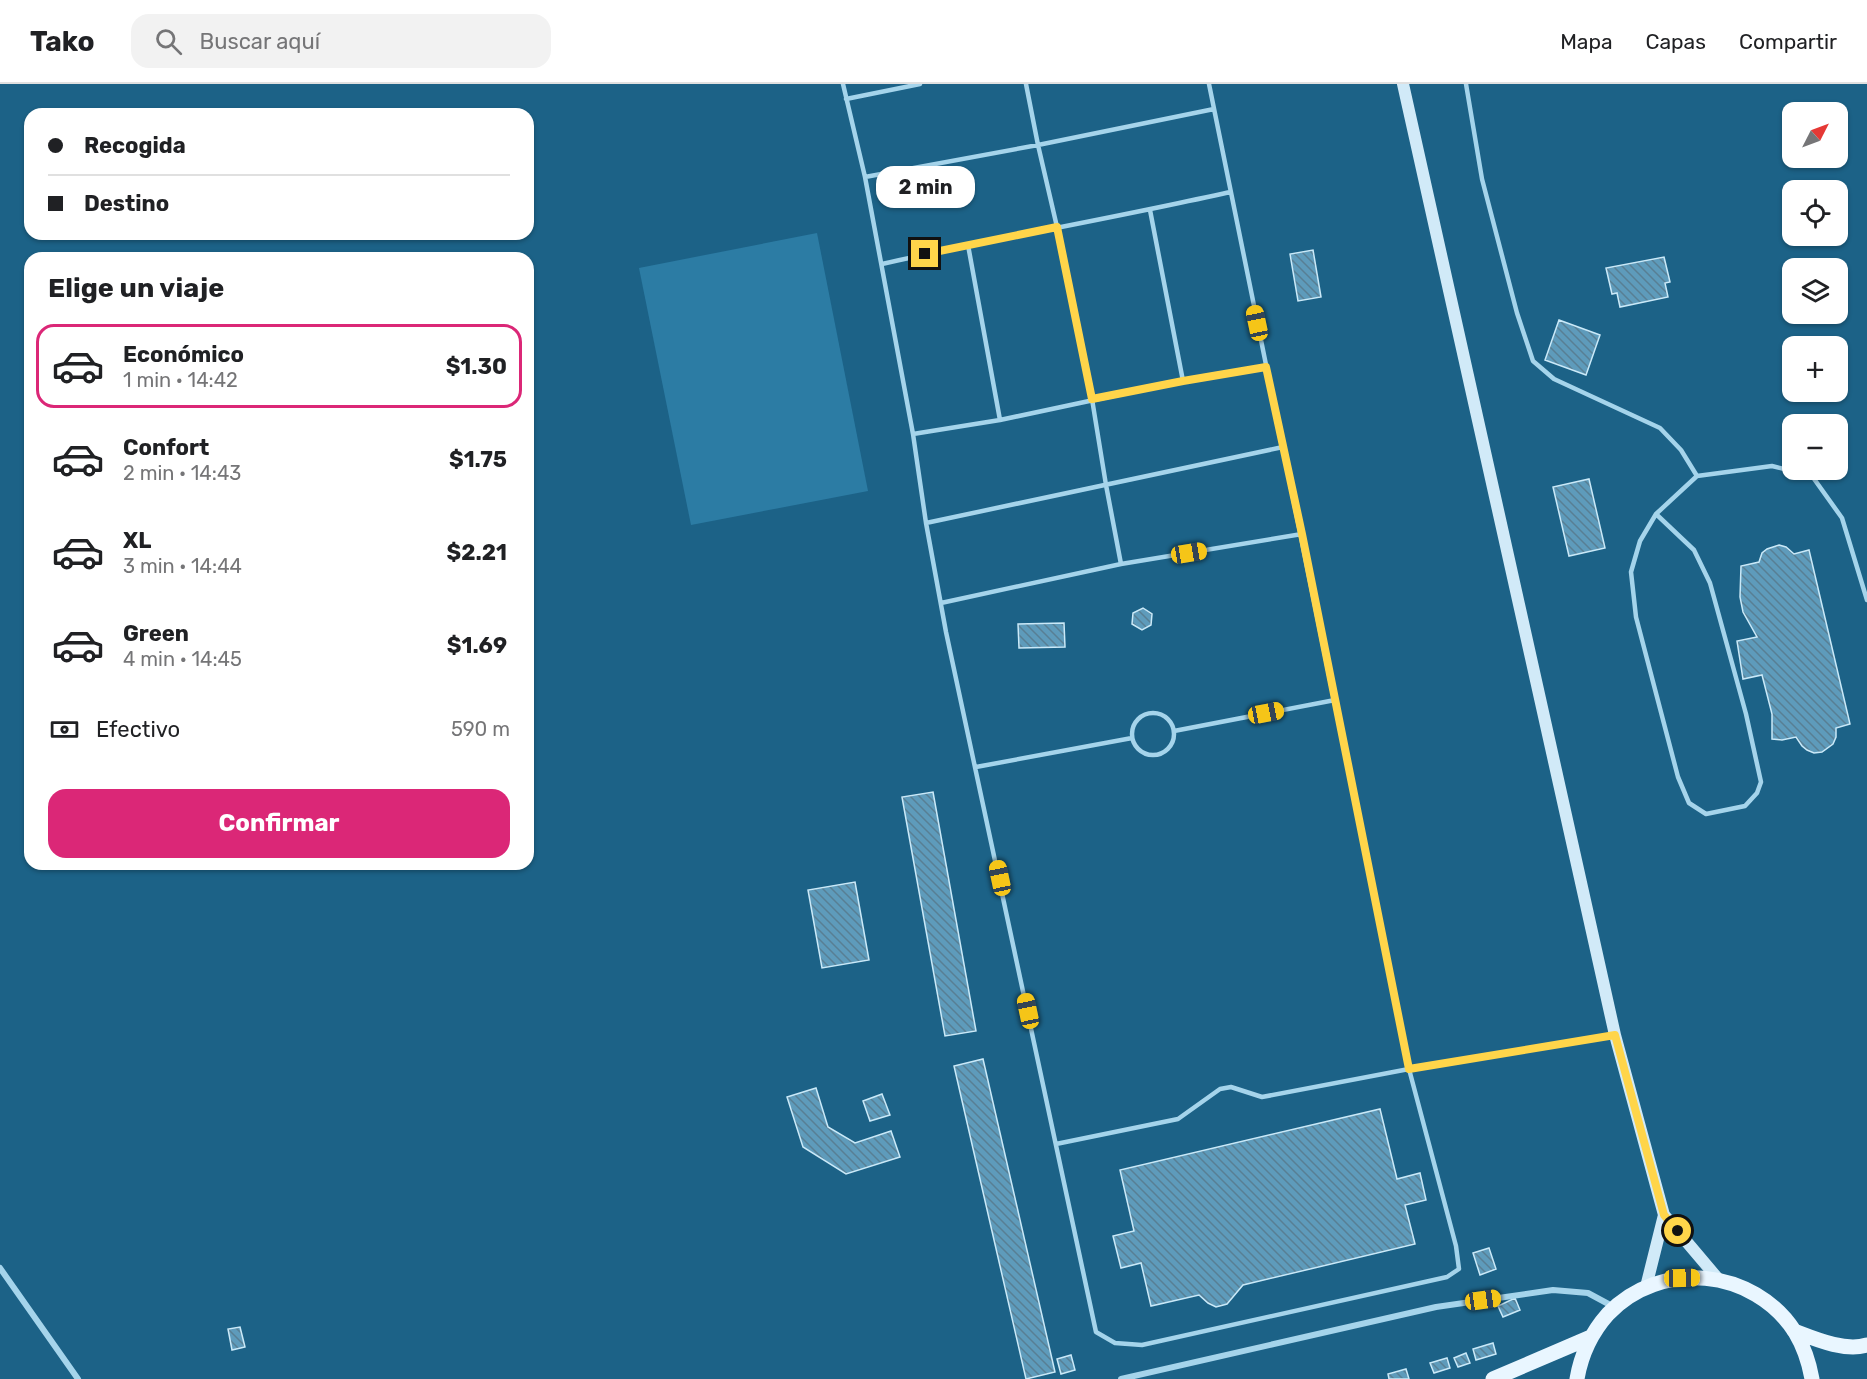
<!DOCTYPE html>
<html lang="es">
<head>
<meta charset="utf-8">
<style>
	:root { --surface:#fff; --page:#f2f2f2; --text:#202124; --muted:#757577; --line:#e0e0e0; --accent:#db2777 }
	body { margin:0; font-family:Rubik,sans-serif; background:var(--page); color:var(--text); height:100vh; display:flex; flex-direction:column; font-size:22px; white-space:nowrap }
	* { box-sizing:border-box; margin:0 }
	p { font-size:20px; color:var(--muted) }
	.icon { flex:none; width:33px; height:33px; fill:none; stroke:currentColor; stroke-width:2; stroke-linecap:round; stroke-linejoin:round }
	.map { position:relative; flex:1; overflow:hidden }
	.drawer { position:absolute; left:24px; top:168px; width:510px; height:618px; display:flex; flex-direction:column; background:var(--surface); border-radius:18px; box-shadow:0 2px 4px #0004 }
	.drawer>* { flex:none }
	.guide { position:absolute; left:24px; top:24px; width:510px; height:132px; border-radius:18px; box-shadow:0 2px 4px #0004; display:grid; align-content:center; height:132px; padding:0 24px; background:var(--surface) }
	.needle { width:39px; rotate:48deg }
	.controls { position:absolute; left:1782px; top:18px; display:grid; gap:12px }
	.controls a { display:grid; place-items:center; width:66px; height:66px; border-radius:12px; background:var(--surface); box-shadow:0 2px 4px #0004; font-size:30px }
	.end { position:absolute; width:27px; height:27px; margin:-14px; border:8px solid #ffd54a; background:#111; box-shadow:0 0 0 3px #111 }
	.from { border-radius:50% }
	.bubble { position:absolute; height:42px; border-radius:18px; background:var(--surface); box-shadow:0 2px 4px #0004; font-size:20px; font-weight:700; line-height:42px; text-align:center }
	.car { position:absolute; width:18px; height:36px; margin:-18px -9px; border-radius:8px; box-shadow:0 0 4px 2px #0007; background:linear-gradient(#f5c518 24%,#345 0 40%,#f5c518 0 76%,#345 0 86%,#f5c518 0) }
	.guide b { display:flex; align-items:center; gap:21px; height:57px; font-size:22px }
	.guide b+b { border-top:2px solid var(--line) }
	.guide i { width:15px; height:15px; background:var(--text) }
	ul { padding:0; list-style:none }
	li { display:flex; align-items:center; gap:18px; height:84px; margin:0 12px 9px; padding:0 12px; border:3px solid transparent; border-radius:18px }
	li div { flex:1 }
	li b { display:block; font-size:22px }
	li em { font-style:normal; font-weight:700 }
	li.active { border-color:var(--accent) }
	li>.icon { width:54px; height:54px; stroke-width:1.5 }
	h2 { padding:0 24px; font-size:27px; line-height:72px }
	.pay { display:flex; align-items:center; gap:15px; height:66px; padding:0 24px; font-size:22px }
	.pay p { margin-inline-start:auto }
	.action { display:flex; gap:12px; margin-top:auto; padding:12px 24px }
	.action a { flex:1; height:69px; border-radius:18px; background:var(--accent); color:#fff; font-size:24px; font-weight:700; line-height:69px; text-align:center }
	header { display:flex; align-items:center; gap:36px; box-sizing:border-box; height:84px; padding:0 30px; background:var(--surface); border-bottom:2px solid var(--line) }
	header strong { font-size:28px }
	nav { display:flex; gap:33px; margin-inline-start:auto; font-size:21px }
	.search { width:420px; height:54px; background:var(--page); display:flex; align-items:center; gap:15px; box-sizing:border-box; padding:0 21px; border-radius:18px; color:var(--muted); font-size:22px }
	.map>svg:first-child { display:block }
</style>
</head>
<body>
<header>
<strong>Tako</strong>
<div class="search"><svg class="icon" aria-label="search" viewBox="0 0 24 24"><circle cx="10" cy="10" r="6"/><path d="M15 15l6 6"/></svg>Buscar aquí</div>
<nav><a>Mapa</a><a>Capas</a><a>Compartir</a></nav>
</header>
<div class="map">
<svg width="1867" height="1295" viewBox="0 0 1867 1295">
	<defs>
		<pattern id="building-back-hatch" width="6" height="6" patternUnits="userSpaceOnUse" patternTransform="scale(1.5)"><rect width="6" height="6" fill="#5e9bbb"/><path d="M-1 5l2 2M0 0l6 6M5-1l2 2" fill="none" stroke="#587f94"/></pattern>
	</defs>
	<rect width="100%" height="100%" fill="#1c6287"/>
	<path fill="#2c7ca4" d="M817 149 868 407 691 441 639 184Z"/>
	<path fill="url(#building-back-hatch)" stroke="#cae9f8" stroke-width="1.5" d="M1313 166 1321 213 1298 217 1290 170Z
		M1664 173 1670 198 1665 199 1668 213 1620 223 1617 209 1612 210 1606 184Z
		M1559 236 1600 251 1586 291 1545 276Z
		M1589 395 1605 464 1569 472 1553 403Z
		M1779 461 1786 463 1794 470 1809 466 1850 640 1836 644V653L1833 660 1822 668 1814 669 1807 666 1802 662 1796 653 1782 656 1772 655V630L1762 591 1743 595 1737 557 1757 553 1743 528 1740 513 1741 482 1759 478 1762 469 1767 465Z
		M1143 524 1152 530 1151 541 1142 546 1132 540 1133 529Z
		M1064 539 1065 563 1019 564 1018 540Z
		M933 708 976 947 945 952 902 713Z
		M855 798 869 876 822 884 808 806Z
		M983 975 1055 1288 1026 1295 954 982Z
		M816 1004 828 1043 855 1059 891 1047 900 1073 846 1090 803 1063 787 1013Z
		M882 1010 890 1031 870 1037 863 1017Z
		M1380 1025 1397 1095 1420 1089 1426 1116 1405 1121 1415 1160 1243 1201 1227 1220 1216 1223 1208 1219 1199 1211 1151 1222 1141 1179 1121 1184 1113 1152 1134 1147 1120 1086Z
		M1489 1164 1496 1185 1480 1191 1473 1169Z
		M1515 1214 1520 1226 1503 1233 1498 1222Z
		M240 1243 245 1263 232 1266 228 1245Z
		M1493 1259 1496 1270 1476 1276 1473 1265Z
		M1466 1269 1470 1279 1458 1283 1454 1274Z
		M1071 1271 1075 1286 1061 1290 1057 1275Z
		M1447 1274 1450 1284 1434 1289 1430 1279Z
		M1406 1285 1409 1295H1389L1388 1290Z"/>
	<g fill="none" stroke-linecap="round" stroke-linejoin="round">
		<path stroke="#a5d4eb" stroke-width="4.5" d="M843 0 865 93 913 350 926 439 946 548 1096 1248 1115 1259 1142 1261 1447 1193 1459 1185 1456 1162 1409 985 1209 0
			M1026 0 1038 61 1057 143 1092 315 1106 401 1121 480
			M1466 0 1482 95 1517 229 1533 277 1554 295 1660 344 1681 366 1697 392 1772 382 1812 392 1842 434 1867 516
			M846 15 920 0
			M865 93 1038 61 1214 25
			M1150 126 1183 297
			M968 161 1000 336
			M882 180C997 154 1115 134 1230 108
			M913 350 1000 336 1183 297 1266 283
			M1656 430 1694 466 1710 499 1746 630 1761 698 1757 709 1745 722 1706 730 1689 719 1678 693 1636 533 1631 488 1640 457 1656 430 1697 392
			M926 439 1283 363
			M941 519 1121 480 1302 450
			M1132 650a21 21 0 1 1 42 0a21 21 0 1 1-42 0Z
			M1174 647 1335 616
			M976 683 1132 654
			M1056 1060 1178 1035 1220 1005 1231 1003 1262 1013 1409 985 1615 951"/>
		<path stroke="#a5d4eb" stroke-width="6" d="M0 1184 78 1295
			M1121 1295 1436 1223 1553 1206 1588 1209 1614 1223"/>
		<path stroke="#d1eaf8" stroke-width="12" d="M1403 0 1615 951 1664 1131 1719 1196
			M1646 1203 1664 1131"/>
		<path stroke="#e9f6ff" stroke-width="15" d="M1794 1247C1815 1255 1845 1268 1867 1261
			M1493 1295 1591 1253
			M1577 1295C1581 1271 1592 1248 1608 1230 1660 1175 1754 1184 1795 1248 1804 1263 1809 1278 1812 1295"/>
	</g>
	<g fill="none" stroke-linecap="round" stroke-linejoin="round">
		<path stroke="#ffd54a" stroke-width="8" d="M925 170 1057 143 1092 315 1183 297 1266 283 1302 450 1409 985 1615 951 1664 1131 1678 1147"/>
	</g>
</svg>
<div class="controls">
<a><svg class="needle" viewBox="-14 -14 28 28"><path d="M0-13l5 13h-10z" fill="#e53935"/><path d="M0 13l5-13h-10z" fill="#757577"/></svg></a>
<a><svg class="icon" aria-label="locate" viewBox="0 0 24 24"><circle cx="12" cy="12" r="6"/><path d="M12 2v4M12 18v4M2 12h4M18 12h4"/></svg></a>
<a><svg class="icon" aria-label="layers" viewBox="0 0 24 24"><path d="M12 4l9 5-9 5-9-5zM3 14l9 5 9-5"/></svg></a>
<a>+</a>
<a>−</a>
</div>
<i class="end from" style="left:1678px;top:1147px"></i>
<i class="end" style="left:925px;top:170px"></i>
<div class="bubble" style="left:876px;top:82px;width:99px">2 min</div>
<i class="car" style="left:1257px;top:239px;rotate:348deg"></i>
<i class="car" style="left:1189px;top:469px;rotate:81deg"></i>
<i class="car" style="left:1266px;top:629px;rotate:79deg"></i>
<i class="car" style="left:1000px;top:794px;rotate:348deg"></i>
<i class="car" style="left:1028px;top:927px;rotate:348deg"></i>
<i class="car" style="left:1682px;top:1194px;rotate:89deg"></i>
<i class="car" style="left:1483px;top:1216px;rotate:82deg"></i>
<div class="guide">
<b><i class="from"></i>Recogida</b>
<b><i></i>Destino</b>
</div>
<section class="drawer">
<h2>Elige un viaje</h2>
<ul>
<li class="active"><svg class="icon" aria-label="car" viewBox="0 0 24 24"><path d="M5 17H2v-5l4-1 3-4h7l3 4 3 1v5h-3M9 17h6M6 11h13"/><circle cx="7" cy="17" r="2"/><circle cx="17" cy="17" r="2"/></svg><div><b>Económico</b><p>1 min · 14:42</p></div><em>$1.30</em></li>
<li><svg class="icon" aria-label="car" viewBox="0 0 24 24"><path d="M5 17H2v-5l4-1 3-4h7l3 4 3 1v5h-3M9 17h6M6 11h13"/><circle cx="7" cy="17" r="2"/><circle cx="17" cy="17" r="2"/></svg><div><b>Confort</b><p>2 min · 14:43</p></div><em>$1.75</em></li>
<li><svg class="icon" aria-label="car" viewBox="0 0 24 24"><path d="M5 17H2v-5l4-1 3-4h7l3 4 3 1v5h-3M9 17h6M6 11h13"/><circle cx="7" cy="17" r="2"/><circle cx="17" cy="17" r="2"/></svg><div><b>XL</b><p>3 min · 14:44</p></div><em>$2.21</em></li>
<li><svg class="icon" aria-label="car" viewBox="0 0 24 24"><path d="M5 17H2v-5l4-1 3-4h7l3 4 3 1v5h-3M9 17h6M6 11h13"/><circle cx="7" cy="17" r="2"/><circle cx="17" cy="17" r="2"/></svg><div><b>Green</b><p>4 min · 14:45</p></div><em>$1.69</em></li>
</ul>
<div class="pay"><svg class="icon" aria-label="cash" viewBox="0 0 24 24"><path d="M3 7h18v10H3z"/><circle cx="12" cy="12" r="2"/></svg>Efectivo<p>590 m</p></div>
<div class="action"><a>Confirmar</a></div>
</section>
</div>
</body>
</html>
